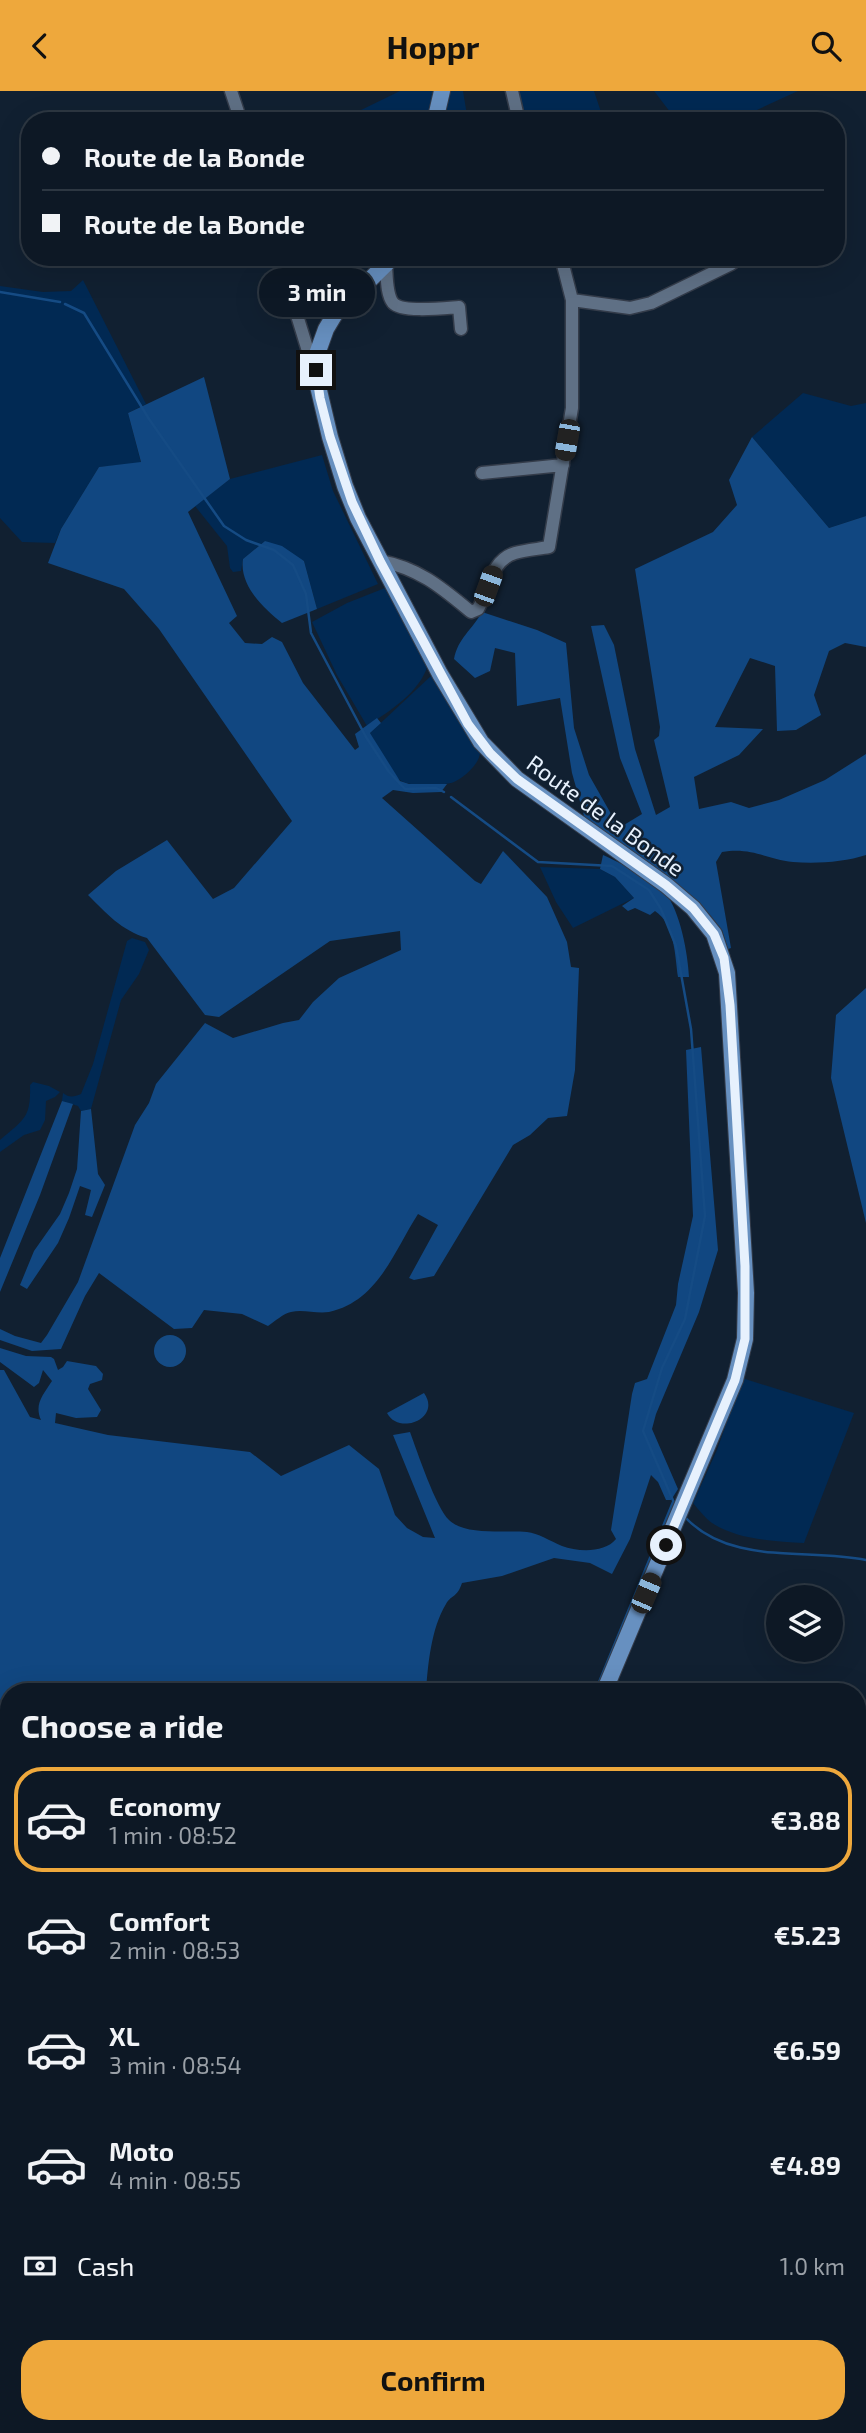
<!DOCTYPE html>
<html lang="en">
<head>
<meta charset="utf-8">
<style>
	:root { --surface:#0d1825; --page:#1b2532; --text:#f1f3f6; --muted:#9aa0a7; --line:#2d3742; --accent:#eea83c }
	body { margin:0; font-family:"Exo 2",sans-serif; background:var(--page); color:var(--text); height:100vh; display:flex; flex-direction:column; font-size:26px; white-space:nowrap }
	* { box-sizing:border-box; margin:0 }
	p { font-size:23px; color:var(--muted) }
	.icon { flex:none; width:38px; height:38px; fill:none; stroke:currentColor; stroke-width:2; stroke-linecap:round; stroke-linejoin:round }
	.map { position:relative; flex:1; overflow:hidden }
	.sheet { position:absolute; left:0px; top:1592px; width:866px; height:751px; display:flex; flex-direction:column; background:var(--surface); border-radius:28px 28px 0 0; box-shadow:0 7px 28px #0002,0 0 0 2px var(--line) }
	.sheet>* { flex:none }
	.hud { position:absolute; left:21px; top:21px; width:824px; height:154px; border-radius:28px; box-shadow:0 7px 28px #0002,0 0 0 2px var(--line); display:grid; align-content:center; height:154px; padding:0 21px; background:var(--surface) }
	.fabs { position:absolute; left:766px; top:1494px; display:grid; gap:14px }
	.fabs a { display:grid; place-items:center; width:77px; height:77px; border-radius:50%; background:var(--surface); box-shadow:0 7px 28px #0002,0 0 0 2px var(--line); font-size:35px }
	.end { position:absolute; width:32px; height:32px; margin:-16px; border:9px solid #e7f1fd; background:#111; box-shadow:0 0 0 4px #111 }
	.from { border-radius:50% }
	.bubble { position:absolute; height:49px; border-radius:24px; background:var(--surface); box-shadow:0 7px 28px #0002,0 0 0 2px var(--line); font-size:23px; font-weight:700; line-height:49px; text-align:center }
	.car { position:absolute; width:21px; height:42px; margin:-21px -10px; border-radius:9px; box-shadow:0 0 5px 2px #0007; background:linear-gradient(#222 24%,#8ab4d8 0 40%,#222 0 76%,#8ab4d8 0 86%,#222 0) }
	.hud b { display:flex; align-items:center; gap:24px; height:66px; font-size:26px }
	.hud b+b { border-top:2px solid var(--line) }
	.hud i { width:18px; height:18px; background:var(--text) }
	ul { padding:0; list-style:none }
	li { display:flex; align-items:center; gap:21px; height:105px; margin:0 14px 10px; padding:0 7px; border:4px solid transparent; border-radius:28px }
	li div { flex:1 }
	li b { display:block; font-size:26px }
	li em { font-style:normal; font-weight:700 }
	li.active { border-color:var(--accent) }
	li>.icon { width:63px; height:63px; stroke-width:1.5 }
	h2 { padding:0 21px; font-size:32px; line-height:84px }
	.pay { display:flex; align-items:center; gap:18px; height:77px; padding:0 21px; font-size:26px }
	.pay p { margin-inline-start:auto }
	.primary-button { display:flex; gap:14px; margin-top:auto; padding:14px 21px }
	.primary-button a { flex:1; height:80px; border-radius:28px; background:var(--accent); color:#111; font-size:28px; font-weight:700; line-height:80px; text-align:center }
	header { display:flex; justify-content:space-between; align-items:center; height:91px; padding:0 21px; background:var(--accent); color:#111; font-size:32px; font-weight:700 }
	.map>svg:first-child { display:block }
</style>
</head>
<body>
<header><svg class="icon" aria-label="back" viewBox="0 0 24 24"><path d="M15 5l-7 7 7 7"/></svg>Hoppr<svg class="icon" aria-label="search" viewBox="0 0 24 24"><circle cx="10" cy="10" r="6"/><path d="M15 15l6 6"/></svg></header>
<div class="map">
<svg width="866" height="2342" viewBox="0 0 866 2342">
	<rect width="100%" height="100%" fill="#112031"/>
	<path fill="#012953" d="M400 0H436L429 30H332L361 19Z
		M446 0H463L468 30H440Z
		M518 0H594L604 30H525Z
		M654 0H798L733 30H677Z
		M83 189 146 313 128 322 141 372 99 376 61 438 55 452 22 451 0 427V195L43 201 71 200Z
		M803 302 851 315 866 312V425L829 437 752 346Z
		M322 364 333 400 378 493 317 518 304 470 265 450 243 468 241 480 233 481 230 477 227 455 195 415 230 388Z
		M385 497 389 499 428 574C419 602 391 619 367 635L337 584 312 531 347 512Z
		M432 584 480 658C482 671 465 686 454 691 445 695 407 696 400 689 386 678 379 656 370 642Z
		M540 776 600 778 615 786 634 807 573 837 556 811Z
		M132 847 145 851 149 859 139 883 121 909 91 1018 81 1020 78 1015 62 1010 63 1002C69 1007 74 1006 81 1003L93 973 127 850Z
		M33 991 49 995 60 1001 55 1006 46 1010 45 1029 40 1039 24 1044 0 1061V1049C24 1028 31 1027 30 994Z
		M742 1287 854 1322 804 1452C774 1450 738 1449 712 1432 705 1427 699 1419 693 1412L717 1359Z
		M218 2335H350L349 2342H222Z"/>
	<path fill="#114781" d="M204 286 230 388 188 421 237 525 229 532 245 552 262 553 272 546 282 551 303 592 355 659 359 656 355 643 377 627 381 632 370 642 400 690 409 693H447L441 701 413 702 393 699 382 707 475 790 481 793 503 760 547 806 567 851 571 876 579 877 575 979 567 1025 548 1027 530 1044 513 1054 434 1185 414 1189 409 1187 438 1134 418 1123C393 1162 378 1210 329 1221 316 1223 303 1218 291 1221 284 1222 274 1231 268 1235L242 1223 204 1219 192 1237 174 1238 99 1182 85 1205 61 1258 32 1260 0 1249V1238L15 1245 41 1252 47 1244 78 1191 135 1034 149 1012 156 993 205 932 233 947 283 932 299 929 313 911 339 887 401 859 400 840 330 850 219 926 205 924 147 847C121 839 107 823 88 804L116 780 167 749 213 808 234 797 292 730 159 538 124 498 48 472 61 438 99 376 141 371 128 322Z
		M752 346 829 437 866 425V556L845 552 829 560 814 604 821 624 796 639 777 640 775 575 750 567 715 636 763 638 739 664 694 686 699 718 731 711 749 717 779 709 825 689 866 663V764C845 771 816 773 793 771 766 768 752 756 722 761L716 771 731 857 728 858 722 839 710 824 690 807 586 732 572 682 560 607 517 615 515 562 495 557 490 580 475 587 454 568C458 547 472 539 482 521L537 539 566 552 574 637 589 684 619 737 642 723 620 667 591 535 604 534 614 554 635 658 656 724 670 716 654 649 659 645 660 636 635 478 713 441 737 414 729 389Z
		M265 450 282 455 304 470 317 518 282 532C263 517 239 494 243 468Z
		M603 764C620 772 654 788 665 802 680 819 688 863 689 886H678C675 865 675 833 655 820L650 824 635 817 628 820 622 815 634 807 615 786 600 778Z
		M866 897V1132L831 987 836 924Z
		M701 956 718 1159 699 1221 656 1323 652 1338 678 1398 671 1409H666L658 1391 651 1384 630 1448 612 1483 590 1472 554 1467 502 1485 462 1492C457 1507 452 1503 446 1513 431 1538 428 1573 426 1601H9V1764L0 1762V1279H4L30 1326 41 1329C34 1313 43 1304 52 1290L43 1279 39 1292 34 1296 0 1271V1257L26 1265 51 1266 54 1268 58 1279 63 1276 67 1270 96 1275 103 1283 102 1289 90 1293 88 1298 101 1319 97 1326 76 1327 56 1322 55 1332 108 1344 250 1361 281 1385 349 1354 379 1378 395 1424 407 1437 423 1446 435 1447 393 1344 410 1341C417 1360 436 1417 449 1429 465 1445 505 1439 527 1441 538 1442 550 1450 562 1455 578 1461 605 1462 616 1448L611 1439 632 1303 635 1292 647 1288 676 1214 678 1193 693 1125 686 959Z
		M62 1010 73 1013 40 1104 0 1201V1167Z
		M91 1018 98 1083 105 1094 92 1126 85 1124 91 1099 80 1095 69 1127 58 1152 27 1198 20 1194 34 1160 60 1123 69 1102 77 1078 81 1020Z
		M424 1302C442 1327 399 1345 387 1322Z"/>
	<path fill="#154b84" d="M154 1260a16 16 0 1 1 32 0a16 16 0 1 1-32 0Z"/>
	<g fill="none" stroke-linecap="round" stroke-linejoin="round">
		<path stroke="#154b84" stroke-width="2.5" d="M0 201 60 211
			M65 213 84 222 149 328 224 435 246 449 274 459 293 474 306 503 311 542 366 646 389 681 405 698 436 697 444 701
			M451 706 538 771 612 775 649 799 661 818 676 855 691 938 705 1125 685 1228 662 1277 643 1340 675 1414
			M684 1425C729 1475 806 1457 866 1469
			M595 1601 673 1411"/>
		<defs>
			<path id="minor" d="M231 0 241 30
				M512 0 519 30
				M279 166 308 260 317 263
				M386 174C387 185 386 203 393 212 402 222 445 217 459 216L461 238
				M572 209 630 217 651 212 731 173 740 166
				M482 382 563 374
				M380 470C419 477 442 497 471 521L478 518C489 498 491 469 515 462 526 459 538 458 549 456L572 317V209L561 166
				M858 2032 866 2029
				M0 2159H9
				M858 2233 866 2235"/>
			<path id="major" d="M435 30 442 0
				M393 166 335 223 326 238 317 263V291L330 346 345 395 358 427 440 583 481 651 517 688 666 794 693 817 714 843 727 882 746 1202 745 1248 735 1289 604 1601
				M356 2342 357 2334"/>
		</defs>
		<use href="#minor" stroke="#343c4a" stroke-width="15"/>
		<use href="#major" stroke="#343c4a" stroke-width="18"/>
		<use href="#minor" stroke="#5f7085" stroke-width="12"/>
		<use href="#major" stroke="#6790c0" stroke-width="16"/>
	</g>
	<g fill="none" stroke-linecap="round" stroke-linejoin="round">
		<path stroke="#e7f1fd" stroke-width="9" d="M316 279 320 307 330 346 352 411 380 470 468 633 490 662 517 688 666 794 693 817 714 843 724 867 730 914 745 1175V1248L735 1289 666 1454"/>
	</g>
	<g text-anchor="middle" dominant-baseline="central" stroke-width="5" stroke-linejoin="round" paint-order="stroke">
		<g font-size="23" fill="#e7f1fd" stroke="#112031">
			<text transform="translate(606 724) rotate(36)">Route de la Bonde</text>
		</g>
	</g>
</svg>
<div class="fabs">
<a><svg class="icon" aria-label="layers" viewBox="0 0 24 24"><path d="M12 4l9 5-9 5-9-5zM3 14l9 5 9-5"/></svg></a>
</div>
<i class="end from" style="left:666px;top:1454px"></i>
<i class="end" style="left:316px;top:279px"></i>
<div class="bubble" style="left:259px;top:177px;width:116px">3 min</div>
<i class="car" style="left:567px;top:349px;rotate:190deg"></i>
<i class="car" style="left:488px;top:495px;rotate:20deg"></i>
<i class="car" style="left:646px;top:1502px;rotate:23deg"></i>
<div class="hud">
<b><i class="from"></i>Route de la Bonde</b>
<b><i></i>Route de la Bonde</b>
</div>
<section class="sheet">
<h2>Choose a ride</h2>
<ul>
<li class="active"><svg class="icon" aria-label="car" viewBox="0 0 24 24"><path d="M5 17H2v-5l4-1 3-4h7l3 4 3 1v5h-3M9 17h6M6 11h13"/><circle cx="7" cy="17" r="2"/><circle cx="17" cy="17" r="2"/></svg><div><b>Economy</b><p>1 min · 08:52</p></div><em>€3.88</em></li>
<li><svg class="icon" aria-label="car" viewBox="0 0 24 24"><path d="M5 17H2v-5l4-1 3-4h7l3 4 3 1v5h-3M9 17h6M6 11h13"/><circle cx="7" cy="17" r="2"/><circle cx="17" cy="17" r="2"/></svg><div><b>Comfort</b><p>2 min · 08:53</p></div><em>€5.23</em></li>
<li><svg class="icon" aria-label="car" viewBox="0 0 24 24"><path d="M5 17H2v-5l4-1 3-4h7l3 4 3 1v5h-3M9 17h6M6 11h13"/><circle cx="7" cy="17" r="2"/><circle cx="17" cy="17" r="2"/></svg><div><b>XL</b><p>3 min · 08:54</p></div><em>€6.59</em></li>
<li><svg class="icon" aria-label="car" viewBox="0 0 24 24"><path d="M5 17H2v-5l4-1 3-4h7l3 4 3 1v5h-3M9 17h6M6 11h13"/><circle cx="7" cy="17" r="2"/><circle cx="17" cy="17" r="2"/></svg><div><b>Moto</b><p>4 min · 08:55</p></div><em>€4.89</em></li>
</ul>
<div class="pay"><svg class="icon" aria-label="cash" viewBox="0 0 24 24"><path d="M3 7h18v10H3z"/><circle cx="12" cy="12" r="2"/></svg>Cash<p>1.0 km</p></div>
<div class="primary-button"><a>Confirm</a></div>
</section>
</div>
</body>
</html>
